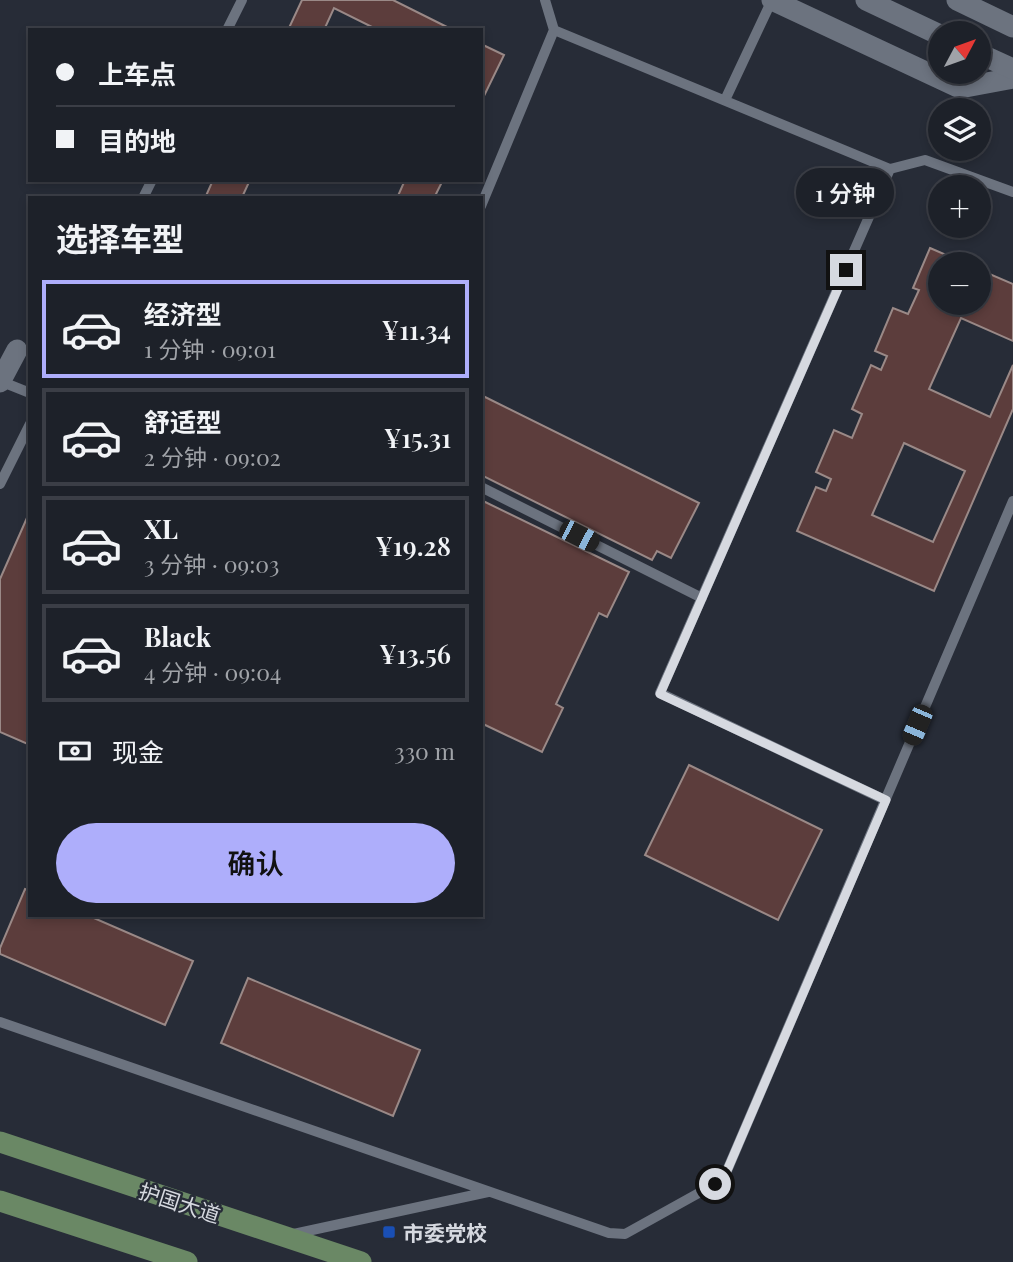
<!DOCTYPE html>
<html lang="zh">
<head>
<meta charset="utf-8">
<style>
	:root { --surface:#1d2129; --page:#252931; --text:#f1f3f6; --muted:#a0a3a8; --line:#3b3e46; --accent:#aeaefb }
	body { margin:0; font-family:"Playfair Display","Noto Sans SC",serif; background:var(--page); color:var(--text); height:100vh; display:flex; flex-direction:column; font-size:26px; white-space:nowrap }
	* { box-sizing:border-box; margin:0 }
	p { font-size:23px; color:var(--muted) }
	.icon { flex:none; width:38px; height:38px; fill:none; stroke:currentColor; stroke-width:2; stroke-linecap:round; stroke-linejoin:round }
	.map { position:relative; flex:1; overflow:hidden }
	.details { position:absolute; left:28px; top:196px; width:455px; height:721px; display:flex; flex-direction:column; background:var(--surface); border-radius:0px; box-shadow:0 4px 10px #0003,0 0 0 2px var(--line) }
	.details>* { flex:none }
	.guide { position:absolute; left:28px; top:28px; width:455px; height:154px; border-radius:0px; box-shadow:0 4px 10px #0003,0 0 0 2px var(--line); display:grid; align-content:center; height:154px; padding:0 28px; background:var(--surface) }
	.needle { width:46px; rotate:49deg }
	.buttons { position:absolute; left:928px; top:21px; display:grid; gap:14px }
	.buttons a { display:grid; place-items:center; width:63px; height:63px; border-radius:50%; background:var(--surface); box-shadow:0 4px 10px #0003,0 0 0 2px var(--line); font-size:35px }
	.end { position:absolute; width:32px; height:32px; margin:-16px; border:9px solid #d6d9e0; background:#111; box-shadow:0 0 0 4px #111 }
	.from { border-radius:50% }
	.bubble { position:absolute; height:49px; border-radius:24px; background:var(--surface); box-shadow:0 4px 10px #0003,0 0 0 2px var(--line); font-size:23px; font-weight:600; line-height:49px; text-align:center }
	.car { position:absolute; width:21px; height:42px; margin:-21px -10px; border-radius:9px; box-shadow:0 0 5px 2px #0007; background:linear-gradient(#222 24%,#8ab4d8 0 40%,#222 0 76%,#8ab4d8 0 86%,#222 0) }
	.guide b { display:flex; align-items:center; gap:24px; height:66px; font-size:26px }
	.guide b+b { border-top:2px solid var(--line) }
	.guide i { width:18px; height:18px; background:var(--text) }
	ul { padding:0; list-style:none }
	li { display:flex; align-items:center; gap:21px; height:98px; margin:0 14px 10px; padding:0 14px; border:4px solid var(--line); border-radius:0px }
	li div { flex:1 }
	li b { display:block; font-size:26px }
	li em { font-style:normal; font-weight:600 }
	li.selected { border-color:var(--accent) }
	li>.icon { width:63px; height:63px; stroke-width:1.5 }
	h2 { padding:0 28px; font-size:32px; line-height:84px }
	.pay { display:flex; align-items:center; gap:18px; height:77px; padding:0 28px; font-size:26px }
	.pay p { margin-inline-start:auto }
	.cta { display:flex; gap:14px; margin-top:auto; padding:14px 28px }
	.cta a { flex:1; height:80px; border-radius:42px; background:var(--accent); color:#111; font-size:28px; font-weight:600; line-height:80px; text-align:center }
	.map>svg:first-child { display:block }
</style>
</head>
<body>
<div class="map">
<svg width="1013" height="1262" viewBox="0 0 1013 1262">
	<rect width="100%" height="100%" fill="#272c37"/>
	<path fill="#5c3d3c" stroke="#9a8987" stroke-width="2" fill-rule="evenodd" d="M302 0H393L453 30H378L334 8 324 30H288Z
		M481 44 504 55 481 102Z
		M213 180H250L243 195 249 198H205Z
		M405 180H443L434 198H397Z
		M930 248 967 264H940V303H978V269L1013 284V341L961 318 929 389 990 417 1013 365V409L934 591 797 531 816 487 826 491 831 479 816 472 834 430 852 438 862 414 852 409 871 365 881 370 887 356 875 351 893 308 908 314 919 290 913 288ZM904 443 965 471 933 542 872 515Z
		M481 395 699 503 671 558 657 551 652 560 481 475Z
		M481 500 629 572 607 617 599 613 556 704 563 708 542 752 481 723Z
		M30 511V669L28 674 30 675V745L0 732V579Z
		M689 765 822 830 778 920 645 855Z
		M25 889 30 891V915H87L193 961 165 1025 0 954V948Z
		M248 978 420 1050 393 1116 221 1043Z"/>
	<g fill="none" stroke-linecap="round" stroke-linejoin="round">
		<path stroke="#6c737f" stroke-width="10" d="M227 30 242 0
			M554 30 890 169 925 160 1013 192
			M725 100 772 0
			M143 198 152 180
			M481 206 554 30 545 0
			M0 381 30 393
			M0 484 30 424
			M481 487 702 598
			M885 800 660 693 890 169
			M0 1022 609 1233 625 1234 715 1184 726 1173 1013 501
			M289 1235 488 1192"/>
		<path stroke="#6c737f" stroke-width="21" d="M772 0 960 88 1013 78"/>
		<path stroke="#6c737f" stroke-width="21" d="M866 0 940 35
			M957 0 1013 27
			M978 53 1013 69
			M0 382 17 350"/>
		<path stroke="#6a8865" stroke-width="21" d="M0 1142 361 1262
			M0 1201 187 1262"/>
	</g>
	<g fill="none" stroke-linecap="round" stroke-linejoin="round">
		<path stroke="#d6d9e0" stroke-width="9" d="M715 1184 726 1173 886 800 660 694 846 270"/>
	</g>
	<rect fill="#1a4fb4" stroke="#272c37" stroke-width="2.5" x="382" y="1225" width="14" height="14" rx="3.5"/>
	<g text-anchor="middle" dominant-baseline="central" stroke-width="5" stroke-linejoin="round" paint-order="stroke">
		<g font-size="21" fill="#d6d9e0" stroke="#272c37">
			<text transform="translate(180 1202) rotate(18)">护国大道</text>
		</g>
		<g font-size="21" font-weight="bold" fill="#d6d9e0" stroke="#272c37" text-anchor="start">
			<text x="403" y="1232">市委党校</text>
		</g>
	</g>
</svg>
<div class="buttons">
<a><svg class="needle" viewBox="-14 -14 28 28"><path d="M0-13l5 13h-10z" fill="#e53935"/><path d="M0 13l5-13h-10z" fill="#a0a3a8"/></svg></a>
<a><svg class="icon" aria-label="layers" viewBox="0 0 24 24"><path d="M12 4l9 5-9 5-9-5zM3 14l9 5 9-5"/></svg></a>
<a>+</a>
<a>−</a>
</div>
<i class="end from" style="left:715px;top:1184px"></i>
<i class="end" style="left:846px;top:270px"></i>
<div class="bubble" style="left:796px;top:168px;width:98px">1 分钟</div>
<i class="car" style="left:579px;top:536px;rotate:117deg"></i>
<i class="car" style="left:917px;top:725px;rotate:203deg"></i>
<div class="guide">
<b><i class="from"></i>上车点</b>
<b><i></i>目的地</b>
</div>
<section class="details">
<h2>选择车型</h2>
<ul>
<li class="selected"><svg class="icon" aria-label="car" viewBox="0 0 24 24"><path d="M5 17H2v-5l4-1 3-4h7l3 4 3 1v5h-3M9 17h6M6 11h13"/><circle cx="7" cy="17" r="2"/><circle cx="17" cy="17" r="2"/></svg><div><b>经济型</b><p>1 分钟 · 09:01</p></div><em>¥11.34</em></li>
<li><svg class="icon" aria-label="car" viewBox="0 0 24 24"><path d="M5 17H2v-5l4-1 3-4h7l3 4 3 1v5h-3M9 17h6M6 11h13"/><circle cx="7" cy="17" r="2"/><circle cx="17" cy="17" r="2"/></svg><div><b>舒适型</b><p>2 分钟 · 09:02</p></div><em>¥15.31</em></li>
<li><svg class="icon" aria-label="car" viewBox="0 0 24 24"><path d="M5 17H2v-5l4-1 3-4h7l3 4 3 1v5h-3M9 17h6M6 11h13"/><circle cx="7" cy="17" r="2"/><circle cx="17" cy="17" r="2"/></svg><div><b>XL</b><p>3 分钟 · 09:03</p></div><em>¥19.28</em></li>
<li><svg class="icon" aria-label="car" viewBox="0 0 24 24"><path d="M5 17H2v-5l4-1 3-4h7l3 4 3 1v5h-3M9 17h6M6 11h13"/><circle cx="7" cy="17" r="2"/><circle cx="17" cy="17" r="2"/></svg><div><b>Black</b><p>4 分钟 · 09:04</p></div><em>¥13.56</em></li>
</ul>
<div class="pay"><svg class="icon" aria-label="cash" viewBox="0 0 24 24"><path d="M3 7h18v10H3z"/><circle cx="12" cy="12" r="2"/></svg>现金<p>330 m</p></div>
<div class="cta"><a>确认</a></div>
</section>
</div>
</body>
</html>
